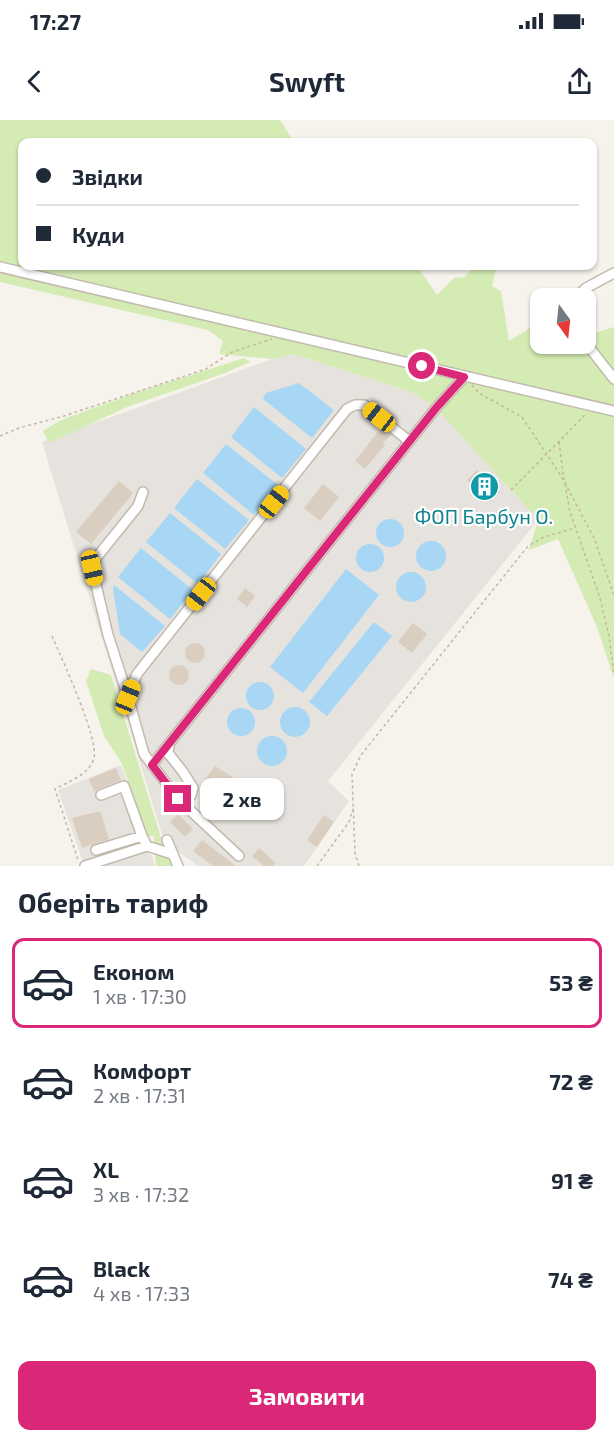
<!DOCTYPE html>
<html lang="uk">
<head>
<meta charset="utf-8">
<style>
	:root { --surface:#fff; --page:#f6f6f7; --text:#1f2937; --muted:#747a83; --line:#e0e1e3; --accent:#db2777 }
	body { margin:0; font-family:"Exo 2",sans-serif; background:var(--page); color:var(--text); height:100vh; display:flex; flex-direction:column; font-size:22px; white-space:nowrap }
	* { box-sizing:border-box; margin:0 }
	p { font-size:20px; color:var(--muted) }
	.icon { flex:none; width:33px; height:33px; fill:none; stroke:currentColor; stroke-width:2; stroke-linecap:round; stroke-linejoin:round }
	.map { position:relative; height:746px; overflow:hidden }
	.sheet { display:flex; flex-direction:column; background:var(--surface); flex:1 }
	.sheet>* { flex:none }
	.guide { position:absolute; left:18px; top:18px; width:579px; height:132px; border-radius:12px; box-shadow:0 2px 4px #0004; display:grid; align-content:center; height:132px; padding:0 18px; background:var(--surface) }
	.needle { width:39px; rotate:165deg }
	.controls { position:absolute; left:530px; top:168px; display:grid; gap:12px }
	.controls a { display:grid; place-items:center; width:66px; height:66px; border-radius:12px; background:var(--surface); box-shadow:0 2px 4px #0004; font-size:30px }
	.end { position:absolute; width:27px; height:27px; margin:-14px; border:8px solid #db2777; background:#fff; box-shadow:0 0 0 3px #fff }
	.from { border-radius:50% }
	.bubble { position:absolute; height:42px; border-radius:12px; background:var(--surface); box-shadow:0 2px 4px #0004; font-size:20px; font-weight:700; line-height:42px; text-align:center }
	.car { position:absolute; width:18px; height:36px; margin:-18px -9px; border-radius:8px; box-shadow:0 0 4px 2px #0007; background:linear-gradient(#f5c518 24%,#345 0 40%,#f5c518 0 76%,#345 0 86%,#f5c518 0) }
	.guide b { display:flex; align-items:center; gap:21px; height:57px; font-size:22px }
	.guide b+b { border-top:2px solid var(--line) }
	.guide i { width:15px; height:15px; background:var(--text) }
	ul { padding:0; list-style:none }
	li { display:flex; align-items:center; gap:18px; height:90px; margin:0 12px 9px; padding:0 6px; border:3px solid transparent; border-radius:12px }
	li div { flex:1 }
	li b { display:block; font-size:22px }
	li em { font-style:normal; font-weight:700 }
	li.current { border-color:var(--accent) }
	li>.icon { width:54px; height:54px; stroke-width:1.5 }
	h2 { padding:0 18px; font-size:27px; line-height:72px }
	.action { display:flex; gap:12px; margin-top:auto; padding:12px 18px }
	.action a { flex:1; height:69px; border-radius:12px; background:var(--accent); color:#fff; font-size:24px; font-weight:700; line-height:69px; text-align:center }
	.status { display:flex; justify-content:space-between; align-items:center; height:42px; padding:0 30px; background:var(--surface); direction:ltr }
	.status svg { height:16px; fill:currentColor }
	header { display:flex; justify-content:space-between; align-items:center; height:78px; padding:0 18px; background:var(--surface); font-size:27px; font-weight:700 }
	.map>svg:first-child { display:block }
</style>
</head>
<body>
<div class="status"><b>17:27</b><svg viewBox="0 0 49 12"><path d="M0 12V9h3v3zM5 12V6h3v6zM10 12V3h3v9zM15 12V0h3v12zM26 1h20v11H26zM47 4h2v5h-2z"/></svg></div>
<header><svg class="icon" aria-label="back" viewBox="0 0 24 24"><path d="M15 5l-7 7 7 7"/></svg>Swyft<svg class="icon" aria-label="share" viewBox="0 0 24 24"><path d="M12 15V3M7 8l5-5 5 5M5 13v7h14v-7"/></svg></header>
<div class="map">
<svg width="614" height="746" viewBox="0 0 614 746">
	<rect width="100%" height="100%" fill="#f6f3ec"/>
	<path fill="#e6e2dd" d="M293 234 412 272 436 288 538 400 328 661 349 681 304 746H198L164 721 42 322 272 239Z
		M121 645 150 724 145 722 132 725 128 729 83 742 58 670Z
		M145 730 152 736 155 746H100Z"/>
	<path fill="#d4ebb3" d="M0 0H280L294 22H22V146H417L437 175 454 158 464 157 476 146H497L492 166 501 171 509 221 530 208 540 224 555 226 562 224H585V216L614 207V559L597 507 558 419 529 430 538 400 436 288 412 272 293 234 272 239 219 234 223 221 208 210 0 162Z
		M244 238 250 242 225 253 127 287 49 323 43 311 61 300 135 273Z
		M91 549 111 555 162 721 172 746H156L154 716H148L121 642 104 616 86 561Z"/>
	<path fill="#a7d7f4" d="M299 263 334 290 312 318 263 279 266 273Z
		M254 287 306 329 282 358 231 317Z
		M226 324 278 365 254 395 203 353Z
		M197 359 249 400 225 429 174 388Z
		M170 393 221 434 198 464 146 422Z
		M376 413a14 14 0 1 1 28 0a14 14 0 1 1-28 0Z
		M416 436a15 15 0 1 1 30 0a15 15 0 1 1-30 0Z
		M356 438a14 14 0 1 1 28 0a14 14 0 1 1-28 0Z
		M141 428 193 470 170 499 118 457Z
		M346 449 379 475 303 573 270 547Z
		M396 467a15 15 0 1 1 30 0a15 15 0 1 1-30 0Z
		M114 465 165 506 142 532 120 514 113 469Z
		M374 502 392 516 327 596 309 582Z
		M246 576a14 14 0 1 1 28 0a14 14 0 1 1-28 0Z
		M280 602a15 15 0 1 1 30 0a15 15 0 1 1-30 0Z
		M227 602a14 14 0 1 1 28 0a14 14 0 1 1-28 0Z
		M257 631a15 15 0 1 1 30 0a15 15 0 1 1-30 0Z"/>
	<path fill="#d9cec0" d="M381 308 391 315 383 323 385 325 365 349 355 341Z
		M477 350 500 372 490 382 467 360Z
		M119 361 133 373 91 424 76 412Z
		M323 364 339 377 320 401 304 388Z
		M245 468 255 476 247 487 237 479Z
		M413 503 427 514 412 533 398 522Z
		M185 533a10 10 0 1 1 20 0a10 10 0 1 1-20 0Z
		M169 555a10 10 0 1 1 20 0a10 10 0 1 1-20 0Z
		M215 646 234 658 225 671 206 658Z
		M116 648 121 660 94 671 89 659Z
		M246 668 271 687 262 699 236 680Z
		M100 691 109 719 82 728 72 698Z
		M178 694 193 709 185 717 170 702Z
		M324 695 334 702 317 727 307 720Z
		M202 720 236 746H213L193 731Z
		M259 728 276 743 273 746H264L252 736Z"/>
	<g fill="none" stroke-linecap="round" stroke-linejoin="round">
		<defs>
			<path id="minor" d="M0 147 614 291
				M576 178 586 168 614 153
				M585 222 614 259
				M143 372 138 386 97 437 92 448 108 515 128 577 144 634 178 679 239 736
				M128 577 137 554 347 289 355 285H364L409 321
				M169 626 168 633 183 652 193 668 191 675 183 684
				M152 645 436 288 464 257
				M101 675 124 666 142 716
				M167 720 178 746
				M96 730 142 716 147 726 172 734
				M85 746 147 726"/>
		</defs>
		<use href="#minor" stroke="#c2baad" stroke-width="12"/>
		<path stroke="#c5b69e" stroke-width="1.5" stroke-dasharray="3 3" stroke-linecap="butt" d="M472 265 479 273 522 297 548 336 564 361 594 418 614 475
			M0 316 19 308 64 296 206 249 232 232 272 219
			M559 322 564 360
			M565 364 570 392 600 478 609 516 614 554
			M511 370 587 293
			M52 516C61 537 99 619 94 638 90 654 68 662 55 669L78 740
			M317 746 349 702 353 689
			M359 746 355 733 352 654 361 635 528 426 544 417 575 408"/>
		<use href="#minor" stroke="#fff" stroke-width="9"/>
	</g>
	<g fill="none" stroke-linecap="round" stroke-linejoin="round">
		<path stroke="#db2777" stroke-width="8" d="M178 679 152 645 436 288 464 257 422 246"/>
	</g>
	<defs>
		<symbol id="building-disc" viewBox="-11 -11 22 22"><circle r="9.5" fill="#0f9aa8" stroke="#fff"/><path d="M-4-6H4V6H1V3H-1V6H-4ZM-2.5-4.3h1.7v1.8h-1.7ZM.8-4.3h1.7v1.8H.8ZM-2.5-1h1.7V.8h-1.7ZM.8-1h1.7V.8H.8Z" fill="#fff"/></symbol>
	</defs>
	<g fill-rule="evenodd">
		<use href="#building-disc" x="468" y="350" width="33" height="33"/>
	</g>
	<g text-anchor="middle" dominant-baseline="central" stroke-width="4.5" stroke-linejoin="round" paint-order="stroke">
		<g font-size="20" fill="#0d838f" stroke="#fff">
			<text x="484" y="396">ФОП Барбун О.</text>
		</g>
	</g>
</svg>
<div class="controls">
<a><svg class="needle" viewBox="-14 -14 28 28"><path d="M0-13l5 13h-10z" fill="#e53935"/><path d="M0 13l5-13h-10z" fill="#747a83"/></svg></a>
</div>
<i class="end from" style="left:422px;top:246px"></i>
<i class="end" style="left:178px;top:679px"></i>
<div class="bubble" style="left:200px;top:658px;width:84px">2 хв</div>
<i class="car" style="left:379px;top:297px;rotate:308deg"></i>
<i class="car" style="left:274px;top:382px;rotate:38deg"></i>
<i class="car" style="left:92px;top:448px;rotate:167deg"></i>
<i class="car" style="left:201px;top:474px;rotate:218deg"></i>
<i class="car" style="left:128px;top:577px;rotate:22deg"></i>
<div class="guide">
<b><i class="from"></i>Звідки</b>
<b><i></i>Куди</b>
</div>
</div>
<section class="sheet">
<h2>Оберіть тариф</h2>
<ul>
<li class="current"><svg class="icon" aria-label="car" viewBox="0 0 24 24"><path d="M5 17H2v-5l4-1 3-4h7l3 4 3 1v5h-3M9 17h6M6 11h13"/><circle cx="7" cy="17" r="2"/><circle cx="17" cy="17" r="2"/></svg><div><b>Економ</b><p>1 хв · 17:30</p></div><em>53 ₴</em></li>
<li><svg class="icon" aria-label="car" viewBox="0 0 24 24"><path d="M5 17H2v-5l4-1 3-4h7l3 4 3 1v5h-3M9 17h6M6 11h13"/><circle cx="7" cy="17" r="2"/><circle cx="17" cy="17" r="2"/></svg><div><b>Комфорт</b><p>2 хв · 17:31</p></div><em>72 ₴</em></li>
<li><svg class="icon" aria-label="car" viewBox="0 0 24 24"><path d="M5 17H2v-5l4-1 3-4h7l3 4 3 1v5h-3M9 17h6M6 11h13"/><circle cx="7" cy="17" r="2"/><circle cx="17" cy="17" r="2"/></svg><div><b>XL</b><p>3 хв · 17:32</p></div><em>91 ₴</em></li>
<li><svg class="icon" aria-label="car" viewBox="0 0 24 24"><path d="M5 17H2v-5l4-1 3-4h7l3 4 3 1v5h-3M9 17h6M6 11h13"/><circle cx="7" cy="17" r="2"/><circle cx="17" cy="17" r="2"/></svg><div><b>Black</b><p>4 хв · 17:33</p></div><em>74 ₴</em></li>
</ul>
<div class="action"><a>Замовити</a></div>
</section>
</body>
</html>
